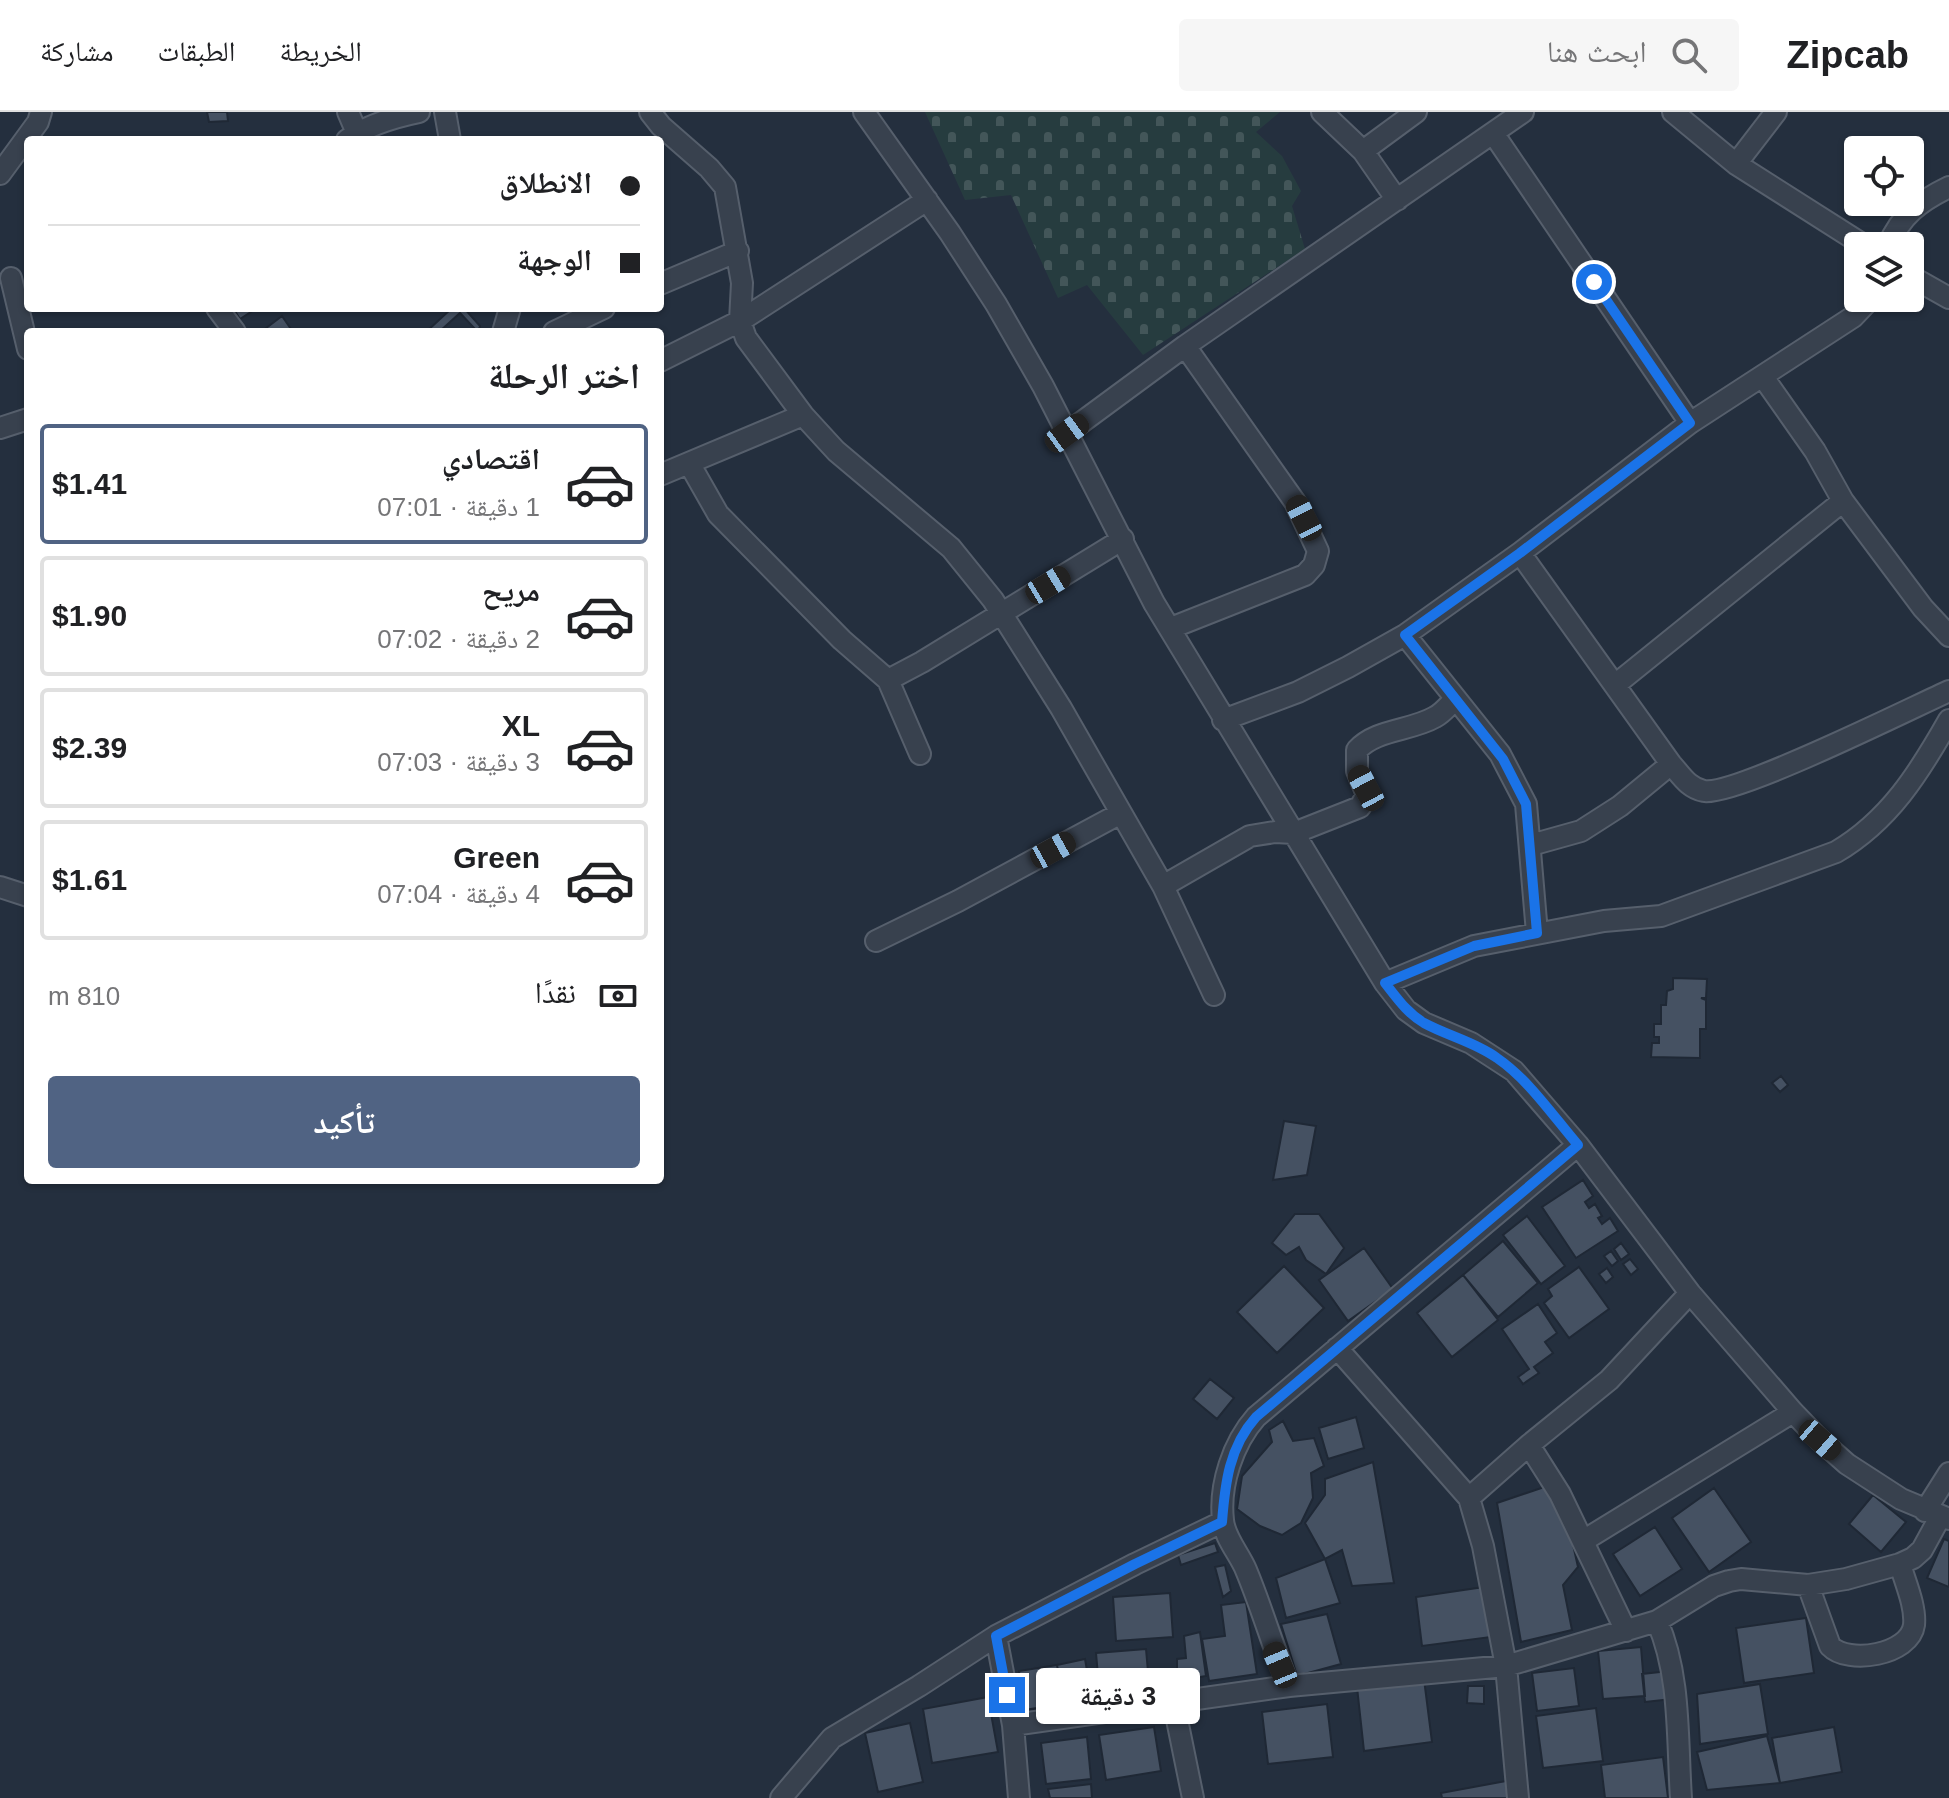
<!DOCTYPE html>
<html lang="ar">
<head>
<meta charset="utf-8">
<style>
	:root { --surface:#fff; --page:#f6f6f6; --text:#202124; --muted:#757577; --line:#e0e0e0; --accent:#506383 }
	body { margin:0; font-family:Helvetica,"Noto Naskh Arabic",sans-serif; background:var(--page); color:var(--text); direction:rtl; height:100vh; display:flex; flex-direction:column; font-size:30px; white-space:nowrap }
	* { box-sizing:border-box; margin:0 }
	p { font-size:26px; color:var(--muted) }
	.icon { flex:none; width:44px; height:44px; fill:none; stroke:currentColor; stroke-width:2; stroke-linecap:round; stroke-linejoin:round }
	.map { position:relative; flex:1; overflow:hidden; direction:ltr }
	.details { position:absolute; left:24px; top:216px; width:640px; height:856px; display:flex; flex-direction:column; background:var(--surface); border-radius:8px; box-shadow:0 2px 6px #0004; direction:rtl }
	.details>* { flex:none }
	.guide { position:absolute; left:24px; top:24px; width:640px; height:176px; border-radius:8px; box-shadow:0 2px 6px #0004; direction:rtl; display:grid; align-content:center; height:176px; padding:0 24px; background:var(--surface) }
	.buttons { position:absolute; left:1844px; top:24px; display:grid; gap:16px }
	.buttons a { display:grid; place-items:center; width:80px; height:80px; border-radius:8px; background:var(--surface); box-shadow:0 2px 6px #0004; font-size:40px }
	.end { position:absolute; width:36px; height:36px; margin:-18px; border:10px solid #1a73e8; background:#fff; box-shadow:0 0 0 4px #fff }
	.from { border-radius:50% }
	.bubble { position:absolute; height:56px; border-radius:8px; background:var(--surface); box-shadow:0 2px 6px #0004; font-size:26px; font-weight:800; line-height:56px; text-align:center; direction:rtl }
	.car { position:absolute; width:24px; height:48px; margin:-24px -12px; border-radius:10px; box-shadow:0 0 6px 2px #0007; background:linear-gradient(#222 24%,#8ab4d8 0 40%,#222 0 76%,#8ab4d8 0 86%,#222 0) }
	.guide b { display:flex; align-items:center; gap:28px; height:76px; font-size:30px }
	.guide b+b { border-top:2px solid var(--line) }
	.guide i { width:20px; height:20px; background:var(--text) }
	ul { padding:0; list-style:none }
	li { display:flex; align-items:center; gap:24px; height:120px; margin:0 16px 12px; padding:0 8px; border:4px solid var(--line); border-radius:8px }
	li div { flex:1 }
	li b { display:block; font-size:30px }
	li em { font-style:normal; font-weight:800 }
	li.active { border-color:var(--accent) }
	li>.icon { width:72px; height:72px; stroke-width:1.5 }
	h2 { padding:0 24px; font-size:36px; line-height:96px }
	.pay { display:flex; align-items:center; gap:20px; height:88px; padding:0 24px; font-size:30px }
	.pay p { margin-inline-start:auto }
	.primary-button { display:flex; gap:16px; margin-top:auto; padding:16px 24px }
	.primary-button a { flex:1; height:92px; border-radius:8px; background:var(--accent); color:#fff; font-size:32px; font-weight:800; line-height:92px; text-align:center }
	header { display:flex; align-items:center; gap:48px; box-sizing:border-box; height:112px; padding:0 40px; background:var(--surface); border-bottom:2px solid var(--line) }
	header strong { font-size:38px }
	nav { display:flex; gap:44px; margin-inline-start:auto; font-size:28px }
	.search { width:560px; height:72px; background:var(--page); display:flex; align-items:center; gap:20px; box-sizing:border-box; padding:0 28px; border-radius:8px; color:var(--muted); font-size:30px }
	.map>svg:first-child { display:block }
</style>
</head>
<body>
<header>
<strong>Zipcab</strong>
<div class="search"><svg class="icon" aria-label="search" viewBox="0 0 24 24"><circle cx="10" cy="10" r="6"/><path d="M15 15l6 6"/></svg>ابحث هنا</div>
<nav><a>الخريطة</a><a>الطبقات</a><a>مشاركة</a></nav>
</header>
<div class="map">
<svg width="1949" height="1686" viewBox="0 0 1949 1686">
	<defs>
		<pattern id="cemetery-stones" width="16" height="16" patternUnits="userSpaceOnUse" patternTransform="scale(2)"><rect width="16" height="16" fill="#263c3f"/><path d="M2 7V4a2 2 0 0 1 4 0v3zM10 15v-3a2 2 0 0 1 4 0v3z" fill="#435659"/></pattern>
	</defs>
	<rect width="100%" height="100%" fill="#242f3e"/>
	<path fill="url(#cemetery-stones)" d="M925 0H1280L1256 20 1282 44 1301 79 1292 94 1305 137 1143 243 1087 173 1058 186 1011 83 965 88Z"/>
	<path fill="#455162" stroke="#1f2835" stroke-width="2" d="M207 0H227L228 9 209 10Z
		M233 196H257L240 207Z
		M452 196H464L480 214 478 220H472L475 217 460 201 439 220H426Z
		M282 204 293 220H261Z
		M1673 866 1707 867 1706 886H1701L1706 888V917H1700V946L1651 945 1652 931H1659V925H1654V912H1661V893H1666L1667 879 1673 877Z
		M1781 964 1788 973 1780 980 1772 971Z
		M1284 1009 1316 1014 1307 1063 1273 1068Z
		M1583 1068 1593 1084 1585 1090 1589 1096 1595 1092 1602 1104 1598 1106 1602 1112 1610 1106 1618 1119 1576 1146 1542 1095Z
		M1295 1102H1319L1344 1136 1326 1162 1306 1148 1299 1135 1286 1143 1272 1131Z
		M1527 1104 1565 1154 1541 1172 1503 1123Z
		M1503 1129 1538 1171 1498 1205 1463 1163Z
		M1621 1131 1629 1142 1621 1148 1614 1137Z
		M1364 1136 1393 1177 1348 1209 1319 1168Z
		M1611 1139 1618 1149 1612 1154 1604 1144Z
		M1630 1147 1638 1157 1631 1163 1623 1152Z
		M1284 1154 1324 1196 1277 1241 1237 1200Z
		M1579 1155 1609 1197 1569 1226 1544 1191 1552 1184 1548 1177Z
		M1607 1156 1613 1165 1606 1171 1599 1162Z
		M1463 1163 1498 1208 1452 1245 1417 1201Z
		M1538 1192 1557 1221 1545 1230 1553 1241 1534 1255 1539 1261 1523 1272 1518 1265 1529 1257 1502 1217Z
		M1210 1267 1234 1286 1217 1307 1193 1287Z
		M1356 1305 1364 1336 1328 1347 1319 1316Z
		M1283 1309 1293 1329 1314 1326 1324 1354 1311 1361 1313 1386 1301 1411 1282 1423 1260 1414 1237 1397 1242 1364 1272 1330 1269 1318Z
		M1373 1350 1394 1471 1352 1474 1342 1438 1325 1447 1305 1411 1325 1383V1367Z
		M1559 1370 1578 1455 1563 1473 1572 1518 1521 1530 1497 1391Z
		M1714 1376 1751 1430 1709 1460 1672 1406Z
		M1873 1383 1906 1410 1881 1440 1849 1412Z
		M1655 1415 1682 1457 1640 1484 1613 1442Z
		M1944 1427 1949 1429V1475L1927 1466Z
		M1215 1431 1218 1440 1181 1453 1178 1443Z
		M1325 1447 1340 1491 1286 1506 1276 1466Z
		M1225 1453 1231 1479 1223 1485 1215 1455Z
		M1484 1475 1491 1525 1422 1534 1416 1485Z
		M1170 1481 1173 1525 1116 1529 1113 1485Z
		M1246 1490 1257 1562 1209 1569 1202 1527 1225 1524 1221 1493Z
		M1327 1502 1341 1552 1297 1564 1281 1512Z
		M1806 1506 1814 1561 1744 1571 1736 1516Z
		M1200 1520 1206 1564 1177 1569V1547L1186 1546 1184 1524Z
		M1641 1535 1645 1584 1603 1587 1598 1539Z
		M1146 1537 1149 1571 1099 1575 1096 1541Z
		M1085 1547 1092 1587 1064 1592 1057 1553Z
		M1057 1553 1064 1592 1024 1598 1019 1559Z
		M1574 1556 1579 1594 1537 1599 1532 1561Z
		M1669 1559 1672 1587 1645 1590 1642 1562Z
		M1424 1567 1432 1630 1364 1639 1357 1575Z
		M1760 1572 1768 1622 1700 1632 1697 1582Z
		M1468 1574H1484V1592L1467 1591Z
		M988 1585 998 1640 932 1651 923 1597Z
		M1327 1592 1333 1645 1268 1652 1262 1600Z
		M1596 1596 1603 1649 1543 1656 1536 1604Z
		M910 1611 923 1670 878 1680 865 1621Z
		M1154 1615 1161 1659 1106 1668 1099 1623Z
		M1834 1615 1842 1660 1780 1671 1772 1626Z
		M1767 1624 1780 1671 1707 1678 1697 1640Z
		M1087 1625 1091 1667 1046 1672 1041 1631Z
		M1663 1645 1668 1686H1605L1601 1653Z
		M1506 1669 1508 1686H1442L1441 1681Z
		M1091 1672 1092 1686H1050L1048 1677Z"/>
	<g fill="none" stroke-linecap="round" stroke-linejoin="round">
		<defs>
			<path id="minor" d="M348 0 357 21
				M445 0 450 28
				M650 0 661 14 709 56 725 75 742 171 740 209 746 226 803 303 836 339 951 436 993 488 1061 596 1163 774 1214 883
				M864 0 950 121 996 192 1043 274 1154 491 1385 871 1406 898 1424 911 1471 931 1514 959 1578 1033 1690 1181 1793 1300 1820 1328 1847 1352 1901 1387 1949 1407
				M1322 0 1363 39 1397 88
				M1673 0 1736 52 1865 134
				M1493 21 1690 311
				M347 28C367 13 395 5 419 0
				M1363 39 1416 0
				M1736 52 1776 0
				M0 62 38 10 41 0
				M1888 134C1901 103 1920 89 1949 75
				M1910 164 1949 186
				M11 166 28 237
				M660 172 738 139
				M217 196 235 220
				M503 220 510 196
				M554 220 604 196
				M660 249 740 209 927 88
				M0 316 28 307
				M1067 321 1185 234 1523 0
				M689 351 718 402 842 528 888 568 920 642
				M660 363 803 303
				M1843 389 1923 496 1949 524
				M1520 441 1671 652C1681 663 1688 676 1704 679 1735 684 1909 597 1949 579
				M1171 516 1305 463 1314 453 1318 439 1295 390 1185 234
				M1405 523 1500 642 1526 692 1537 821
				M888 568 922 550 1123 427
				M1615 573 1843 389 1815 339 1763 265
				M1223 608 1298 580 1348 555 1405 523 1520 441 1690 311 1853 205 1871 186
				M1531 733 1581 719 1620 694 1671 652
				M1163 774 1250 724 1275 720 1294 721 1360 695 1367 683 1357 659V638C1376 617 1411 619 1435 605 1443 601 1449 593 1455 587
				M0 775 28 784
				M876 829 958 789 1121 701
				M1385 871 1474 834 1604 809 1661 804 1836 740C1889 709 1919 661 1949 608
				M1337 1236 1469 1386 1483 1434 1506 1554 1518 1686
				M1529 1333 1560 1382 1626 1519
				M1469 1386 1529 1333 1609 1268 1690 1181
				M1925 1399 1949 1361
				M1583 1429 1793 1300
				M1808 1473 1830 1534C1848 1553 1910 1543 1914 1513 1916 1494 1905 1470 1900 1452
				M1657 1509C1681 1563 1677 1628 1681 1686
				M1289 1574C1273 1536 1262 1496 1246 1458 1240 1443 1224 1425 1223 1408 1219 1373 1233 1331 1256 1305L1578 1033
				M1173 1588 1193 1686
				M1013 1613 1289 1574 1506 1554 1657 1509 1714 1474 1729 1469 1741 1467 1808 1473 1846 1467 1900 1452 1913 1446 1922 1438 1940 1405
				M781 1686 832 1626 919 1574 996 1524
				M1019 1686 1013 1613 996 1524 1135 1452 1222 1410"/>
		</defs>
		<use href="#minor" stroke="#565f6c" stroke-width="24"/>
		<use href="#minor" stroke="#38414e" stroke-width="20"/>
	</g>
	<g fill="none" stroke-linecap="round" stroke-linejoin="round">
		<path stroke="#1a73e8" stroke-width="10" d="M1007 1583 996 1524 1135 1452 1222 1410C1225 1372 1229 1335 1256 1305L1578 1033C1553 1004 1529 968 1497 946 1475 930 1448 924 1424 911 1407 901 1397 886 1385 871L1474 834 1537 821 1526 692 1503 647 1405 523 1520 441 1690 311 1594 170"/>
	</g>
</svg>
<div class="buttons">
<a><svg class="icon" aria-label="locate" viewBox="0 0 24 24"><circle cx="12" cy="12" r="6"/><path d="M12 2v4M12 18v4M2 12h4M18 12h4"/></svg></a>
<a><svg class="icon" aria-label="layers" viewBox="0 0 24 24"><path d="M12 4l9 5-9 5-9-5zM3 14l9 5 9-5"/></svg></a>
</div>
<i class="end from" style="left:1594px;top:170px"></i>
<i class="end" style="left:1007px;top:1583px"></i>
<div class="bubble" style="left:1036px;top:1556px;width:164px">3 دقيقة</div>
<i class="car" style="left:1067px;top:321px;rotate:54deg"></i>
<i class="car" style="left:1304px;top:406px;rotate:333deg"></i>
<i class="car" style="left:1048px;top:473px;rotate:59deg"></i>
<i class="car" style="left:1366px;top:676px;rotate:332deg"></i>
<i class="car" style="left:1053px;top:738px;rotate:61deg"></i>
<i class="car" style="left:1820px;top:1328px;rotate:131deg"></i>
<i class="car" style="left:1280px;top:1553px;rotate:337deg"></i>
<div class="guide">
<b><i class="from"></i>الانطلاق</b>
<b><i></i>الوجهة</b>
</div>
<section class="details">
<h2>اختر الرحلة</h2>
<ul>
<li class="active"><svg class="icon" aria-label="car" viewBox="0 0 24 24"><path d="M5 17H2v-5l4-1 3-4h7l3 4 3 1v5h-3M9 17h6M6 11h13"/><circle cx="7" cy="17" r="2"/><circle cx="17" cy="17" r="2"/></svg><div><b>اقتصادي</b><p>1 دقيقة · 07:01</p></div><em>$1.41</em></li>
<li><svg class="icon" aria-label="car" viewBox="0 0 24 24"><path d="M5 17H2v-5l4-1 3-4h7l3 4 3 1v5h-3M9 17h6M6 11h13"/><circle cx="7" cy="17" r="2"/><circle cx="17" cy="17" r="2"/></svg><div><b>مريح</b><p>2 دقيقة · 07:02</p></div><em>$1.90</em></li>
<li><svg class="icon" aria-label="car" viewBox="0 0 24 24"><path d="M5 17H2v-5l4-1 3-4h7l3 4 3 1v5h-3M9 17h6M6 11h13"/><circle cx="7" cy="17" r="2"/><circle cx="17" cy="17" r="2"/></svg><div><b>XL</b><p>3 دقيقة · 07:03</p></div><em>$2.39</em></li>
<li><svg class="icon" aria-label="car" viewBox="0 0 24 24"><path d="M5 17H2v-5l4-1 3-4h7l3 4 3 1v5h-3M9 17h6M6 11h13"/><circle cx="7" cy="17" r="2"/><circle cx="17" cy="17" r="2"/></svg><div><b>Green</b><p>4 دقيقة · 07:04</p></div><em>$1.61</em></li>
</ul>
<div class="pay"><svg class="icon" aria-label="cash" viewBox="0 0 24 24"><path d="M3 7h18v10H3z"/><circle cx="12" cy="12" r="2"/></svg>نقدًا<p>810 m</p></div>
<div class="primary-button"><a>تأكيد</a></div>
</section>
</div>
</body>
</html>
